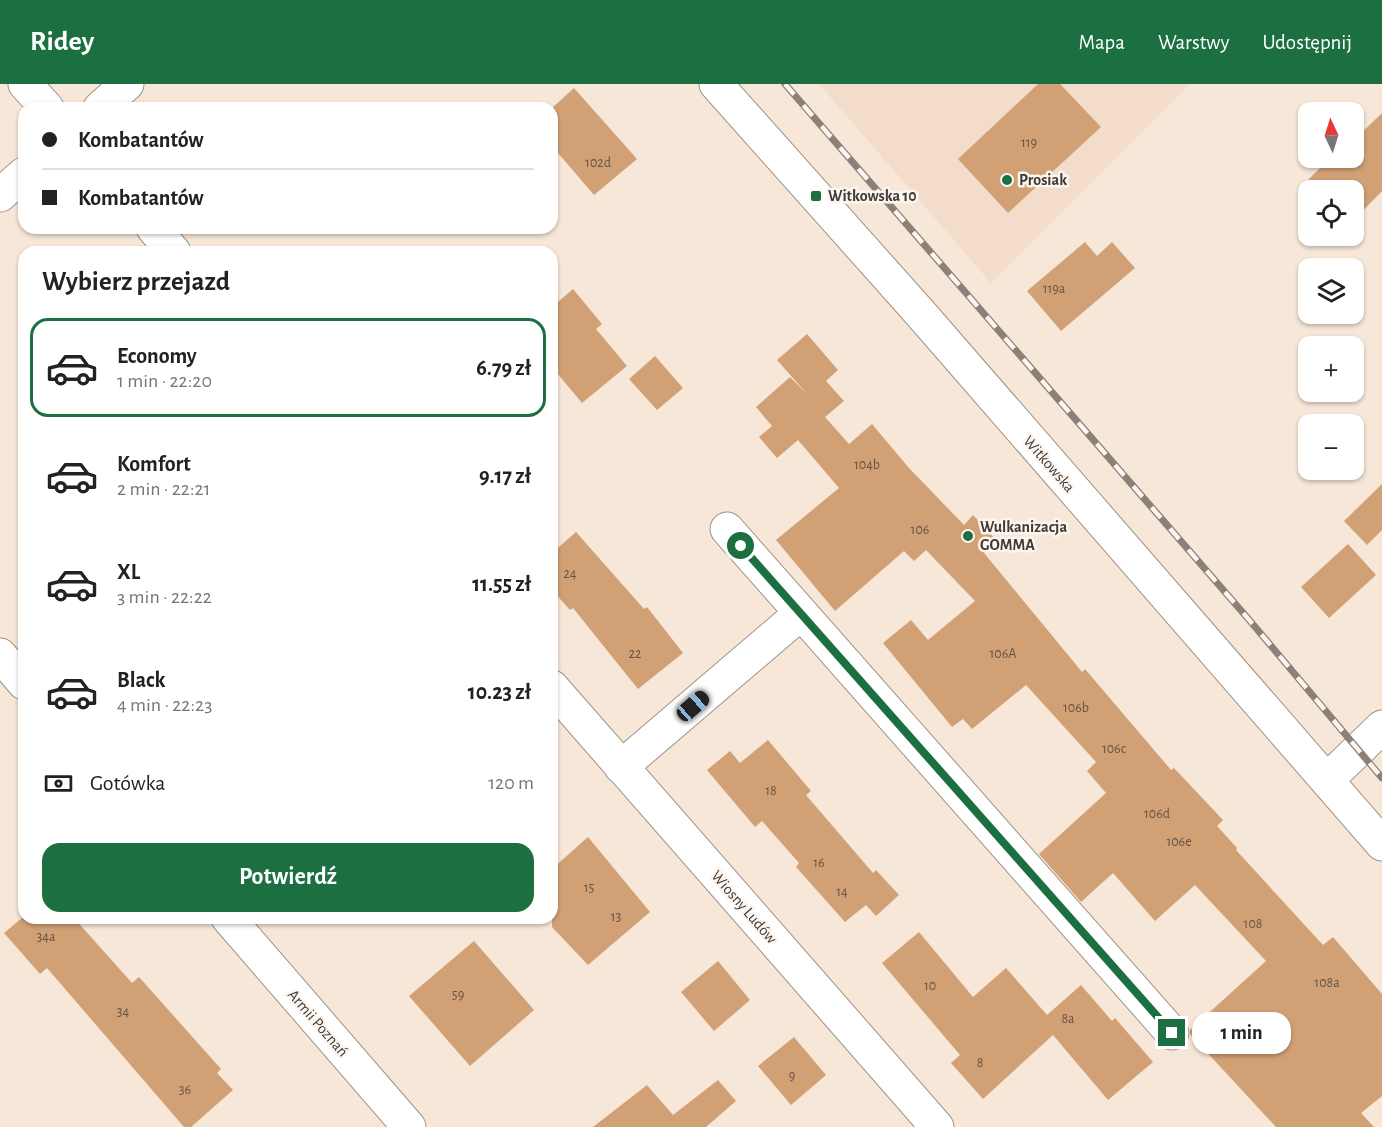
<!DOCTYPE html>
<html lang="pl">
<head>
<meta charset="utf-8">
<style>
	:root { --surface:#fff; --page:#f2f2f2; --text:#222; --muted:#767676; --line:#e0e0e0; --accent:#1c6f40 }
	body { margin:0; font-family:"Alegreya Sans",sans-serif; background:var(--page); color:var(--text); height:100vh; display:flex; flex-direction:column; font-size:22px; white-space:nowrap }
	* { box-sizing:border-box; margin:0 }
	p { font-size:20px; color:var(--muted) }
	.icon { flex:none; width:33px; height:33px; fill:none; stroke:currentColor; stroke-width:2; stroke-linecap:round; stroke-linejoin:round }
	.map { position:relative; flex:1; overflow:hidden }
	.sheet { position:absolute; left:18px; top:162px; width:540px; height:678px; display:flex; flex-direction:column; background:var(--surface); border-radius:18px; box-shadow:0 2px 4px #0004 }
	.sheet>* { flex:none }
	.guide { position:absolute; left:18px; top:18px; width:540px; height:132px; border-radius:18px; box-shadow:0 2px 4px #0004; display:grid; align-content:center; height:132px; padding:0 24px; background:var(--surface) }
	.needle { width:39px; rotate:356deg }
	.buttons { position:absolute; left:1298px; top:18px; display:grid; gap:12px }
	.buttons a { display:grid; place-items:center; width:66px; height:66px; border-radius:12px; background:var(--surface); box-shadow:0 2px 4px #0004; font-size:30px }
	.end { position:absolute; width:27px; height:27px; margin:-14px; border:8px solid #1c6f40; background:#fff; box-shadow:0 0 0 3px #fff }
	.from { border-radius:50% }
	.bubble { position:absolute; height:42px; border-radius:18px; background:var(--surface); box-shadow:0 2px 4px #0004; font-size:20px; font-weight:600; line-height:42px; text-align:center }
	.car { position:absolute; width:18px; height:36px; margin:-18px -9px; border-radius:8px; box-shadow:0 0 4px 2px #0007; background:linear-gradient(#222 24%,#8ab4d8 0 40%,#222 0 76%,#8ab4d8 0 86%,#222 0) }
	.guide b { display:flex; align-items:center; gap:21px; height:57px; font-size:22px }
	.guide b+b { border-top:2px solid var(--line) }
	.guide i { width:15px; height:15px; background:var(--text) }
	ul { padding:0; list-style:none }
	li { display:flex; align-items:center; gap:18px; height:99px; margin:0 12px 9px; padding:0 12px; border:3px solid transparent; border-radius:18px }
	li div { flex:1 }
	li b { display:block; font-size:22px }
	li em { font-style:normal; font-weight:600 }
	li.current { border-color:var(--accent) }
	li>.icon { width:54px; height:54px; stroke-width:1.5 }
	h2 { padding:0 24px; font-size:27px; line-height:72px }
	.pay { display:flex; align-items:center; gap:15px; height:66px; padding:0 24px; font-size:22px }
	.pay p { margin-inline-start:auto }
	.action { display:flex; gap:12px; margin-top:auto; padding:12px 24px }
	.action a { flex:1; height:69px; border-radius:18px; background:var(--accent); color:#fff; font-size:24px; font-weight:600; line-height:69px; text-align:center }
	header { display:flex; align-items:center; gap:36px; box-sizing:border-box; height:84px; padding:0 30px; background:var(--accent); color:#fff }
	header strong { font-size:28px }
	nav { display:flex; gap:33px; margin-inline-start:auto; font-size:21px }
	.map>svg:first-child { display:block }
</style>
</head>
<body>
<header>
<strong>Ridey</strong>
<nav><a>Mapa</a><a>Warstwy</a><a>Udostępnij</a></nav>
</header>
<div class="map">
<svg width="1382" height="1043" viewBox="0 0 1382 1043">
	<rect width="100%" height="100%" fill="#f7e7d9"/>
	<path fill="#f3dcc9" d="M819 0H1190L991 199Z"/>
	<path fill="#d1a075" d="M1038 0H1060L1101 43 1008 129 958 75Z
		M574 4 637 75 594 111 552 62V24Z
		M1382 29V107L1353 137V106L1308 108 1302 102 1330 74H1353V57Z
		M1085 158 1097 172 1112 158 1135 184 1061 247 1027 207Z
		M573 205 602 240 596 245 627 282 582 319 552 283V223Z
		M807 250 838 286 826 297 844 317 825 333 849 360 872 340 909 384 964 441 973 431 997 457 984 469 1082 588 1085 585 1171 686 1174 684 1223 736 1217 742 1237 764 1236 766 1323 861 1333 853 1382 910V1012L1361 1029 1374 1043H1276L1190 950V946L1266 877 1195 801 1155 837 1113 789 1081 818 1039 770 1106 709 1087 687 1096 678 1026 601 972 645 963 635 952 643 883 559 911 536 928 556 975 517 926 466 914 477 904 467 835 527 776 456 839 404 798 356 777 374 759 353 772 342 756 323 790 293 808 311 777 276Z
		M655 272 683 304 657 326 629 295Z
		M1382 400V446L1367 461 1344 437Z
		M576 448 644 525 647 523 683 569 638 605 573 524 570 526 552 506V469Z
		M1348 460 1376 491 1329 534 1301 503Z
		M768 656 811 707 806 711 873 789 876 786 899 811 876 832 866 821 845 838 796 783 799 779 762 737 755 743 707 686 730 667 740 679Z
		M588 753 650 828 588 881 552 843V785Z
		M22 834H74L132 899 139 893 221 985 217 989 233 1006 191 1043H184L47 884 40 890 4 849Z
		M919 848 973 913 1006 884 1047 931 1081 901 1112 937 1115 934 1153 978 1108 1016 1053 951 983 1015 951 979 960 971 882 879Z
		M474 857 534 926 470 982 409 912Z
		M718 877 750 916 714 947 681 908Z
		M794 953 826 991 791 1021 758 982Z
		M718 996 736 1017 706 1043H593L647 1001 673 1031Z"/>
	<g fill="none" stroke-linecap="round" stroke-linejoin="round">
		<defs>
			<path id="street" d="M25 0 47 24
				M153 144 174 168
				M727 445 1172 949
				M0 571 24 599
				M552 603 937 1043
				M621 683 800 530
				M1327 696 1382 643
				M228 834 409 1043"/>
			<path id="secondary" d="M716 0 921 230 1382 760
				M100 24 127 0
				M0 111 24 90"/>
		</defs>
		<use href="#street" stroke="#a09184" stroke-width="35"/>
		<use href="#secondary" stroke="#a09184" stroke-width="35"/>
		<use href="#street" stroke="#fff" stroke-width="33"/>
		<use href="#secondary" stroke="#fff" stroke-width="33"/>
		<defs>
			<path id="rail" d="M785 0 1251 538 1382 694"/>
		</defs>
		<use href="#rail" stroke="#8b8178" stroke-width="7"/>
		<use href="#rail" stroke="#fdf6f0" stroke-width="4.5" stroke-dasharray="14" stroke-linecap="butt"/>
	</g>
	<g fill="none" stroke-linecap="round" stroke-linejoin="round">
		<path stroke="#1c6f40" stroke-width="8" d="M741 462 1172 949"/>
	</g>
	<g fill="#1c6f40" stroke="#fdf6f0" stroke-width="2">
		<circle cx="1007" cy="96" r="6"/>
		<rect x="810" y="106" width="12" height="12" rx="3"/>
		<circle cx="968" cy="452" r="6"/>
	</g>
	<g text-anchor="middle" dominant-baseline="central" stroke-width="5" stroke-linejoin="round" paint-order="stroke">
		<g font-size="14" fill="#655445">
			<text x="1029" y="59">119</text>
			<text x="598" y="79">102d</text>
			<text x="1054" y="205">119a</text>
			<text x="867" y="381">104b</text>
			<text x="920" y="446">106</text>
			<text x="570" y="490">24</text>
			<text x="635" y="570">22</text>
			<text x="1003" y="570">106A</text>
			<text x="1076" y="624">106b</text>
			<text x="1114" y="665">106c</text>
			<text x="771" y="707">18</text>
			<text x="1157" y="730">106d</text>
			<text x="1179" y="758">106e</text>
			<text x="819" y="779">16</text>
			<text x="589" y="804">15</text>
			<text x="842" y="808">14</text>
			<text x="616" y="833">13</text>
			<text x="1253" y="840">108</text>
			<text x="46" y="853">34a</text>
			<text x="1327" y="899">108a</text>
			<text x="930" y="902">10</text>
			<text x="458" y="911">59</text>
			<text x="123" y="928">34</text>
			<text x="1068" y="935">8a</text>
			<text x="980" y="979">8</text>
			<text x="792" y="992">9</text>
			<text x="185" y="1006">36</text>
		</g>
		<g font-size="16" font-weight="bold" fill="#413a35" stroke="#fdf6f0" text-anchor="start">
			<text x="1019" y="96">Prosiak</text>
			<text x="828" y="112">Witkowska 10</text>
			<text x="980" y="443">Wulkanizacja<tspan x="980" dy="18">GOMMA</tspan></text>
		</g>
		<g font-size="16" fill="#413a35" stroke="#fdf6f0">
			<text transform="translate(1049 380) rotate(49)">Witkowska</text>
			<text transform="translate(744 823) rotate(49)">Wiosny Ludów</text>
			<text transform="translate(318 939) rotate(49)">Armii Poznań</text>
		</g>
	</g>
</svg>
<div class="buttons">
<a><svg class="needle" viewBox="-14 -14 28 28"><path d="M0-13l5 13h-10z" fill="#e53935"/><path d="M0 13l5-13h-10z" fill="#767676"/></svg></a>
<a><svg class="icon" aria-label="locate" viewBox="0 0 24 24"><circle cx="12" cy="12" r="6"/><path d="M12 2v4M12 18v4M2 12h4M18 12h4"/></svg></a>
<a><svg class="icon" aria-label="layers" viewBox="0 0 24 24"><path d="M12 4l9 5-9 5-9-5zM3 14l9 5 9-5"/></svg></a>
<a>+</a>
<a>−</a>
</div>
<i class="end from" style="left:741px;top:462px"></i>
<i class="end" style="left:1172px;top:949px"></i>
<div class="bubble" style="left:1192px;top:928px;width:99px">1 min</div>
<i class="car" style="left:693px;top:622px;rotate:49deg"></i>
<div class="guide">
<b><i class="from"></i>Kombatantów</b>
<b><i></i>Kombatantów</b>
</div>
<section class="sheet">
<h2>Wybierz przejazd</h2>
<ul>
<li class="current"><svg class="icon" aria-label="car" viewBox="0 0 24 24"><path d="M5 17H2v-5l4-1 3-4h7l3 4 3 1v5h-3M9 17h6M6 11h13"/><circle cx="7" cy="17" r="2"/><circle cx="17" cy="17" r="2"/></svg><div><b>Economy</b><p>1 min · 22:20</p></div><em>6.79 zł</em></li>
<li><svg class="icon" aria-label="car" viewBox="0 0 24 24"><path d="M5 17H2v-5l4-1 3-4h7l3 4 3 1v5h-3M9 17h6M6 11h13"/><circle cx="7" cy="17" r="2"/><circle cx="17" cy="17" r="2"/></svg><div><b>Komfort</b><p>2 min · 22:21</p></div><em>9.17 zł</em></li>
<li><svg class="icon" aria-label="car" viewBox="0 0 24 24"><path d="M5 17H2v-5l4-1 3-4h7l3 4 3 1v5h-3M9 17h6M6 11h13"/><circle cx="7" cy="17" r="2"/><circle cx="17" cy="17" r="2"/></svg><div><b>XL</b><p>3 min · 22:22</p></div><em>11.55 zł</em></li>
<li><svg class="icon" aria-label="car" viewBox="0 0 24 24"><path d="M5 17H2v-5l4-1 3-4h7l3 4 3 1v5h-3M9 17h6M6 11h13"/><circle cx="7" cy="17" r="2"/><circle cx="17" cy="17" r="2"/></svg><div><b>Black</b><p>4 min · 22:23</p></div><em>10.23 zł</em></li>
</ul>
<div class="pay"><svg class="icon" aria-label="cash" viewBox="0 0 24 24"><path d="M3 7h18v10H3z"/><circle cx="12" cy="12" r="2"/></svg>Gotówka<p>120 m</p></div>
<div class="action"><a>Potwierdź</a></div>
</section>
</div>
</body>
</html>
